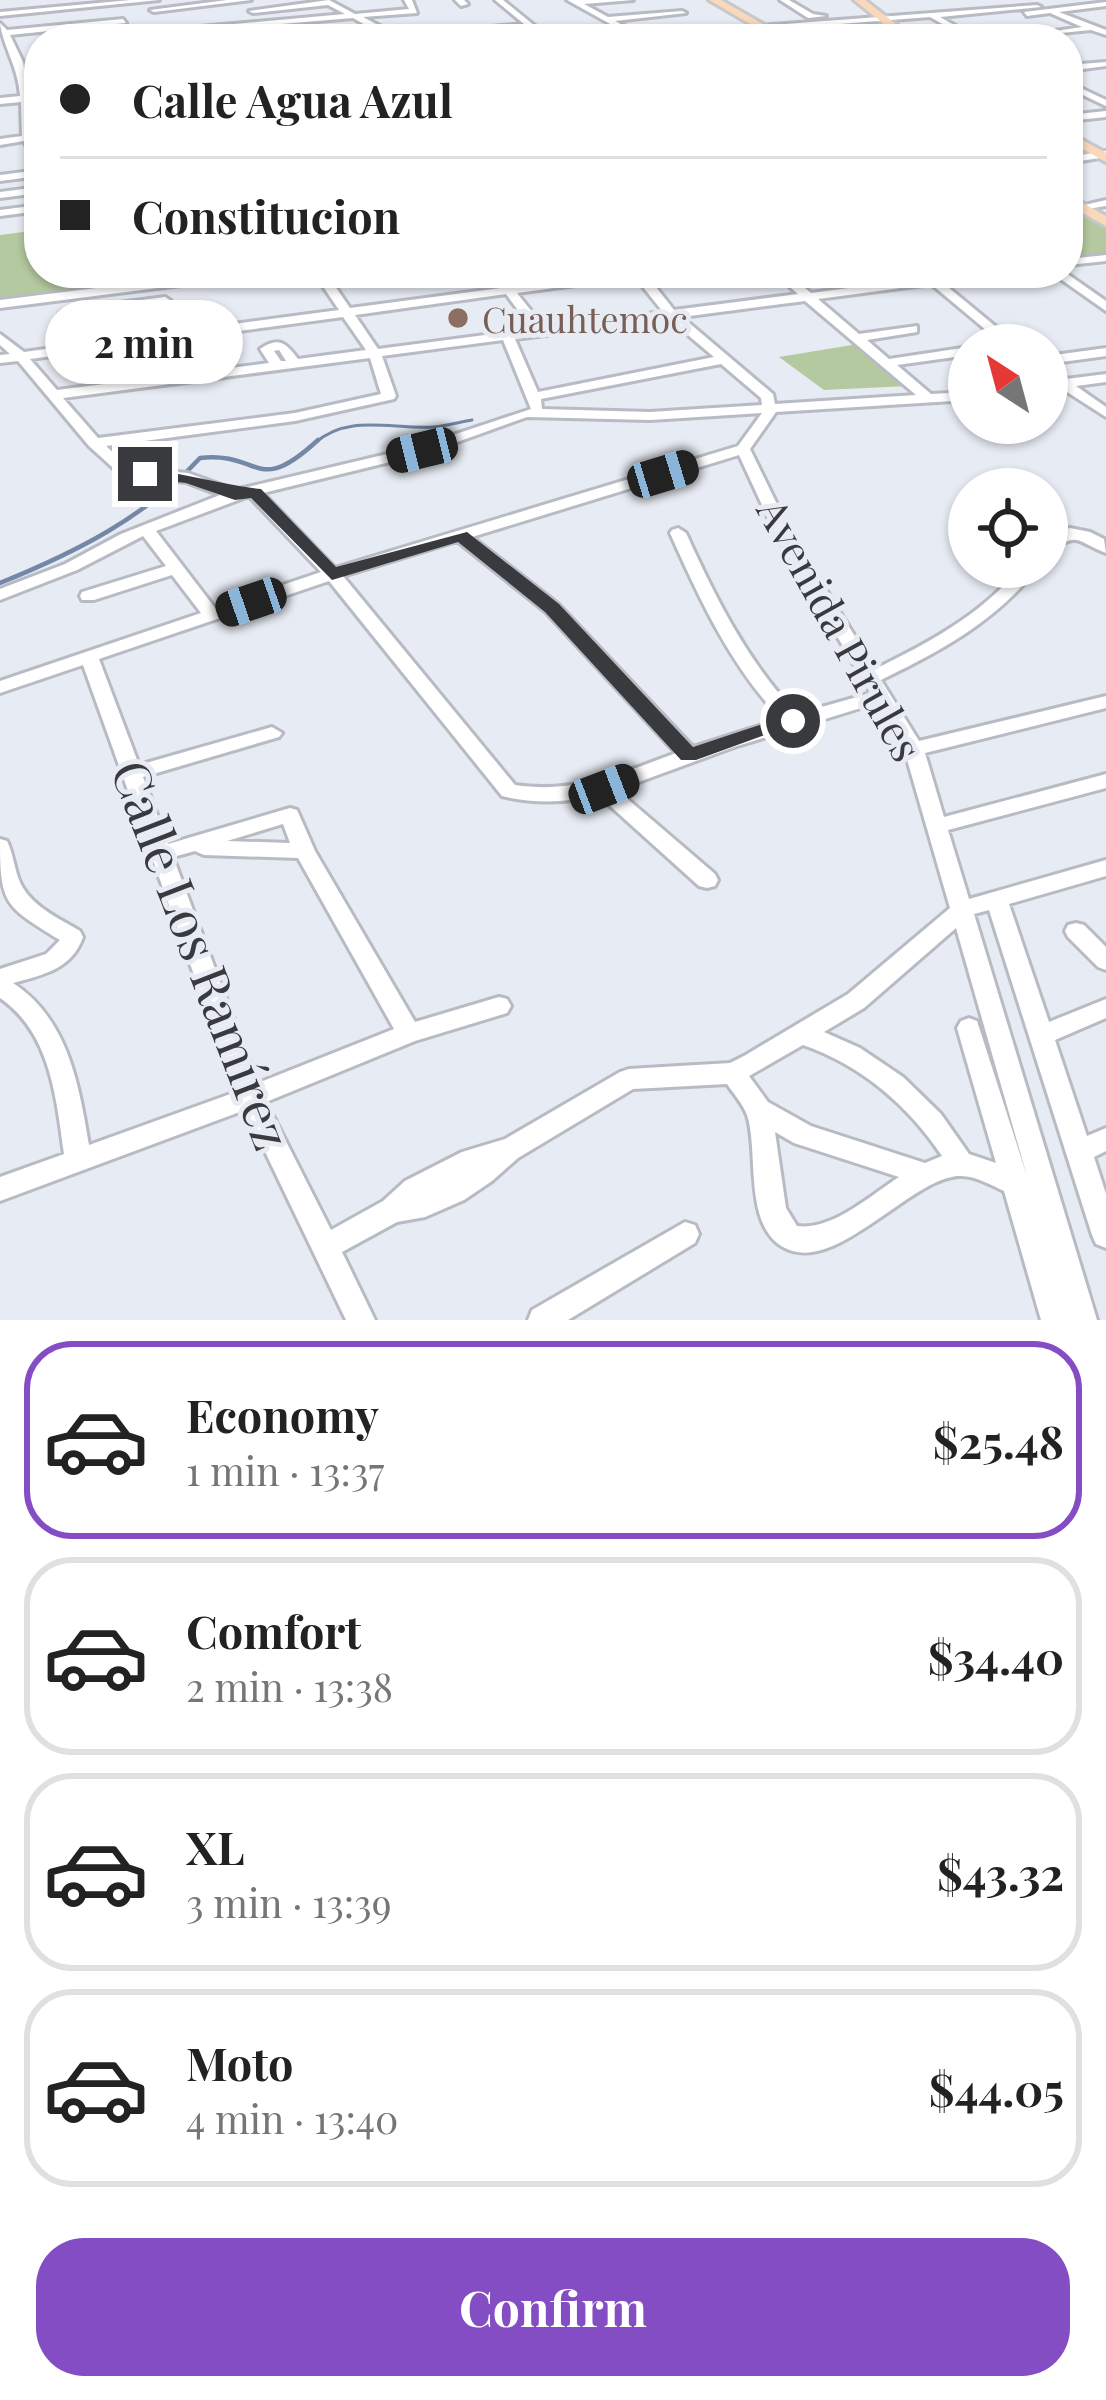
<!DOCTYPE html>
<html lang="en">
<head>
<meta charset="utf-8">
<style>
	:root { --surface:#fff; --page:#f2f2f2; --text:#222; --muted:#767676; --line:#e0e0e0; --accent:#844dc4 }
	body { margin:0; font-family:"Playfair Display",serif; background:var(--page); color:var(--text); height:100vh; display:flex; flex-direction:column; font-size:45px; white-space:nowrap }
	* { box-sizing:border-box; margin:0 }
	p { font-size:39px; color:var(--muted) }
	.icon { flex:none; width:66px; height:66px; fill:none; stroke:currentColor; stroke-width:2; stroke-linecap:round; stroke-linejoin:round }
	.map { position:relative; height:1320px; overflow:hidden }
	.sheet { display:flex; flex-direction:column; background:var(--surface); flex:1 }
	.sheet>* { flex:none }
	.hud { position:absolute; left:24px; top:24px; width:1059px; height:264px; border-radius:48px; box-shadow:0 3px 9px #0004; display:grid; align-content:center; height:264px; padding:0 36px; background:var(--surface) }
	.needle { width:78px; rotate:324deg }
	.buttons { position:absolute; left:948px; top:324px; display:grid; gap:24px }
	.buttons a { display:grid; place-items:center; width:120px; height:120px; border-radius:50%; background:var(--surface); box-shadow:0 3px 9px #0004; font-size:60px }
	.end { position:absolute; width:54px; height:54px; margin:-27px; border:15px solid #393a3e; background:#fff; box-shadow:0 0 0 6px #fff }
	.from { border-radius:50% }
	.bubble { position:absolute; height:84px; border-radius:42px; background:var(--surface); box-shadow:0 3px 9px #0004; font-size:39px; font-weight:700; line-height:84px; text-align:center }
	.car { position:absolute; width:36px; height:72px; margin:-36px -18px; border-radius:15px; box-shadow:0 0 9px 3px #0007; background:linear-gradient(#222 24%,#8ab4d8 0 40%,#222 0 76%,#8ab4d8 0 86%,#222 0) }
	.hud b { display:flex; align-items:center; gap:42px; height:114px; font-size:45px }
	.hud b+b { border-top:3px solid var(--line) }
	.hud i { width:30px; height:30px; background:var(--text) }
	ul { padding:21px 0 0; list-style:none }
	li { display:flex; align-items:center; gap:36px; height:198px; margin:0 24px 18px; padding:0 12px; border:6px solid var(--line); border-radius:48px }
	li div { flex:1 }
	li b { display:block; font-size:45px }
	li em { font-style:normal; font-weight:700 }
	li.selected { border-color:var(--accent) }
	li>.icon { width:108px; height:108px; stroke-width:1.5 }
	.cta { display:flex; gap:24px; margin-top:auto; padding:24px 36px }
	.cta a { flex:1; height:138px; border-radius:48px; background:var(--accent); color:#fff; font-size:48px; font-weight:700; line-height:138px; text-align:center }
	.map>svg:first-child { display:block }
</style>
</head>
<body>
<div class="map">
<svg width="1106" height="1320" viewBox="0 0 1106 1320">
	<rect width="100%" height="100%" fill="#e7ebf3"/>
	<path fill="#b4c99f" d="M1088 212 1106 223V253L1068 259V215Z
		M39 230V273H205L0 301V235Z
		M858 344 907 386 824 390 779 357Z"/>
	<g fill="none" stroke-linecap="round" stroke-linejoin="round">
		<path stroke="#7487a6" stroke-width="3" d="M315 443C348 413 393 430 434 427 447 426 460 422 472 420"/>
		<path stroke="#7487a6" stroke-width="4.5" d="M0 583C74 553 145 518 200 458 262 451 255 498 318 440"/>
		<defs>
			<path id="minor" d="M131 0H159L0 16V12Z
				M227 0H251L154 12 150 10Z
				M329 0 355 14 409 9 404 0H412L417 13 363 17 398 36 524 24 495 0H503L551 39H542L529 28 412 39H393L377 31 295 38 291 36 369 27 353 18 99 39H66L345 14 328 5 253 13 249 11Z
				M455 0H464L468 4 461 6Z
				M567 0H633L584 4 608 17 682 11 686 13 615 21 641 35 1037 5 1041 7 940 17 979 39H969L930 17 645 39H610L630 35Z
				M780 0H789L813 14 826 16 808 18Z
				M1106 2V6L1059 12 1106 30V35L1091 30 1002 39 1082 27 1050 13 1027 16 1024 12Z
				M123 19 126 23 10 35 23 62 29 95 39 94V100L29 101 32 134 39 133V139L33 140 39 152V163L34 160 24 141 0 145V139L22 136 21 102 0 104V98L20 96C18 66 3 47 0 23L7 30Z
				M1106 62V66L1068 71V65Z
				M1068 82 1106 100V106L1068 88Z
				M1106 111V117L1068 121V115Z
				M1106 151V157L1068 163V157Z
				M39 170V176L0 181V175Z
				M39 187V193L0 198V192Z
				M1106 200V206L1081 210 1076 207Z
				M39 205V211L0 216V210Z
				M1106 255V261L1068 265V259Z
				M216 273H250L244 277 0 308V300Z
				M314 273H326L350 308 501 288 490 273H502L512 286 613 273H645L674 310 798 294 774 273H787L811 293 924 278 926 273 936 277 996 273 990 277 943 283 1018 345H1004L931 284 818 299 859 334 917 326V332L867 340 889 359 969 347V355L897 365 931 394 969 392V400L776 412 750 449 790 531 875 669C929 643 982 614 1021 567H1038C998 620 941 651 881 680L919 741 1106 696V708L925 753 944 817 1106 774V788L948 830 969 899 1106 860V876L1009 904 1049 1022 1106 999V1018L1055 1040 1087 1136 1106 1128V1151L1094 1157 1106 1194V1248L1096 1244 1092 1235 989 910 974 914 1097 1320H1041L1004 1191C991 1185 974 1175 959 1176 910 1178 834 1277 783 1247 743 1224 759 1151 747 1115 743 1104 733 1093 727 1084L633 1089 518 1158 492 1181 464 1200 425 1217 397 1222 342 1252 375 1320H346L245 1110 0 1201V1177L64 1154C56 1098 51 1033 0 998V969L46 954 60 940C4 906 0 904 0 839L7 841C13 853 14 867 19 880 29 905 58 918 80 931L83 937C72 969 43 975 13 983 68 1019 79 1085 89 1145L236 1092 83 665 0 693V681L201 613 172 575 94 600H82L80 596 82 592 166 566 143 536 77 570 0 600V589L65 564 121 534 220 495 186 482 121 475 89 446 18 361 0 363V355L10 354 0 345V334L24 352 169 332 160 305 65 318 59 314 65 310 165 297 171 301 182 331 339 310ZM635 277 663 312 544 327 517 293ZM506 294 532 329 378 349 355 315ZM805 301 916 395 775 404 773 394 682 317ZM343 317 366 350 298 359C286 343 279 336 260 349L269 363 57 390 30 359ZM669 319 714 357 538 392 515 339ZM503 340 531 409 417 447 235 490 188 473 130 468 106 446 295 421 394 399 396 396 382 356ZM279 350 286 361H281L274 351ZM370 358 381 394 295 413 98 438 63 398ZM721 364 761 398 762 405 650 412 542 409 541 399ZM762 413 738 446 335 568 263 493 427 453 527 417 650 420ZM739 455 774 531 871 693 797 714C747 661 716 599 686 533L678 528 672 530 670 533C700 600 730 665 781 719L693 747 558 604 472 537ZM249 496 321 572 215 608 156 531ZM457 541 546 612 676 753C623 773 574 794 515 785L343 576ZM329 581 502 796C534 804 566 803 598 795L699 886 707 888 715 886 718 880 715 874 617 790 734 747 877 703 904 749 950 908 848 994 744 1056 730 1063 629 1069 620 1072 505 1139 462 1152 405 1181 383 1201 331 1230 266 1102 415 1041 507 1013 511 1006 507 999 499 997 415 1022 315 851 297 810 290 808 168 844 143 777 279 737 282 733 272 727 139 765 99 659ZM283 824 290 843 227 841ZM195 851 204 855 298 858 394 1029 258 1083 173 857ZM956 928 1027 1176 977 1021 969 1018 961 1021 957 1028 996 1163 969 1154 941 1114 903 1077 860 1048 824 1032 864 1008ZM803 1045C861 1065 909 1106 942 1156L925 1163 811 1126 768 1102 749 1076ZM775 1132 794 1143 899 1177C871 1195 832 1231 797 1226L786 1208Z
				M1052 273H1066L1106 301V311Z
				M1106 348V356L1047 364V356Z
				M1047 368 1066 379 1106 374V382L1076 386 1106 407V417L1061 388 1052 387V382L1047 378Z
				M1070 528 1090 532 1104 539 1106 553C1071 539 1084 534 1047 549V537Z
				M1076 923 1084 925 1106 947V970L1098 967 1068 937 1065 931 1068 925Z
				M685 1222 695 1225 699 1234 695 1243 568 1320H528L532 1310Z"/>
			<path id="major" d="M709 0H721L789 39H776Z
				M854 0H865L915 39H903Z
				M1068 132 1106 153V162L1068 141Z
				M1068 195 1106 216V226L1068 205Z"/>
		</defs>
		<use href="#minor" stroke="#b8bbc3" stroke-width="6"/>
		<use href="#major" stroke="#c8c8c9" stroke-width="6"/>
		<use href="#minor" fill="#fff" fill-rule="evenodd"/>
		<use href="#major" fill="#fad9bb" fill-rule="evenodd"/>
	</g>
	<path fill="#393a3e" d="M145 469C185 473 222 485 261 489L336 567 467 532 559 604 693 747 793 714 803 721 696 760H681L545 612 458 542 332 580 251 498 235 500 186 483 139 478V471Z"/>
	<circle fill="#8d6e63" stroke="#e7ebf3" stroke-width="4.5" cx="458" cy="318" r="12"/>
	<g text-anchor="middle" dominant-baseline="central" stroke-width="10" stroke-linejoin="round" paint-order="stroke">
		<g font-size="36" fill="#785e54" stroke="#e7ebf3" text-anchor="start">
			<text x="482" y="318">Cuauhtemoc</text>
		</g>
		<g font-size="42" fill="#393a3e" stroke="#e7ebf3">
			<text transform="translate(841 629) rotate(61)">Avenida Pirules</text>
		</g>
		<g font-size="51" fill="#393a3e" stroke="#e7ebf3">
			<text transform="translate(203 954) rotate(69)">Calle Los Ramírez</text>
		</g>
	</g>
</svg>
<div class="buttons">
<a><svg class="needle" viewBox="-14 -14 28 28"><path d="M0-13l5 13h-10z" fill="#e53935"/><path d="M0 13l5-13h-10z" fill="#767676"/></svg></a>
<a><svg class="icon" aria-label="locate" viewBox="0 0 24 24"><circle cx="12" cy="12" r="6"/><path d="M12 2v4M12 18v4M2 12h4M18 12h4"/></svg></a>
</div>
<i class="end from" style="left:793px;top:721px"></i>
<i class="end" style="left:145px;top:474px"></i>
<div class="bubble" style="left:45px;top:300px;width:198px">2 min</div>
<i class="car" style="left:422px;top:450px;rotate:256deg"></i>
<i class="car" style="left:663px;top:474px;rotate:73deg"></i>
<i class="car" style="left:251px;top:602px;rotate:251deg"></i>
<i class="car" style="left:604px;top:789px;rotate:69deg"></i>
<div class="hud">
<b><i class="from"></i>Calle Agua Azul</b>
<b><i></i>Constitucion</b>
</div>
</div>
<section class="sheet">
<ul>
<li class="selected"><svg class="icon" aria-label="car" viewBox="0 0 24 24"><path d="M5 17H2v-5l4-1 3-4h7l3 4 3 1v5h-3M9 17h6M6 11h13"/><circle cx="7" cy="17" r="2"/><circle cx="17" cy="17" r="2"/></svg><div><b>Economy</b><p>1 min · 13:37</p></div><em>$25.48</em></li>
<li><svg class="icon" aria-label="car" viewBox="0 0 24 24"><path d="M5 17H2v-5l4-1 3-4h7l3 4 3 1v5h-3M9 17h6M6 11h13"/><circle cx="7" cy="17" r="2"/><circle cx="17" cy="17" r="2"/></svg><div><b>Comfort</b><p>2 min · 13:38</p></div><em>$34.40</em></li>
<li><svg class="icon" aria-label="car" viewBox="0 0 24 24"><path d="M5 17H2v-5l4-1 3-4h7l3 4 3 1v5h-3M9 17h6M6 11h13"/><circle cx="7" cy="17" r="2"/><circle cx="17" cy="17" r="2"/></svg><div><b>XL</b><p>3 min · 13:39</p></div><em>$43.32</em></li>
<li><svg class="icon" aria-label="car" viewBox="0 0 24 24"><path d="M5 17H2v-5l4-1 3-4h7l3 4 3 1v5h-3M9 17h6M6 11h13"/><circle cx="7" cy="17" r="2"/><circle cx="17" cy="17" r="2"/></svg><div><b>Moto</b><p>4 min · 13:40</p></div><em>$44.05</em></li>
</ul>
<div class="cta"><a>Confirm</a></div>
</section>
</body>
</html>
